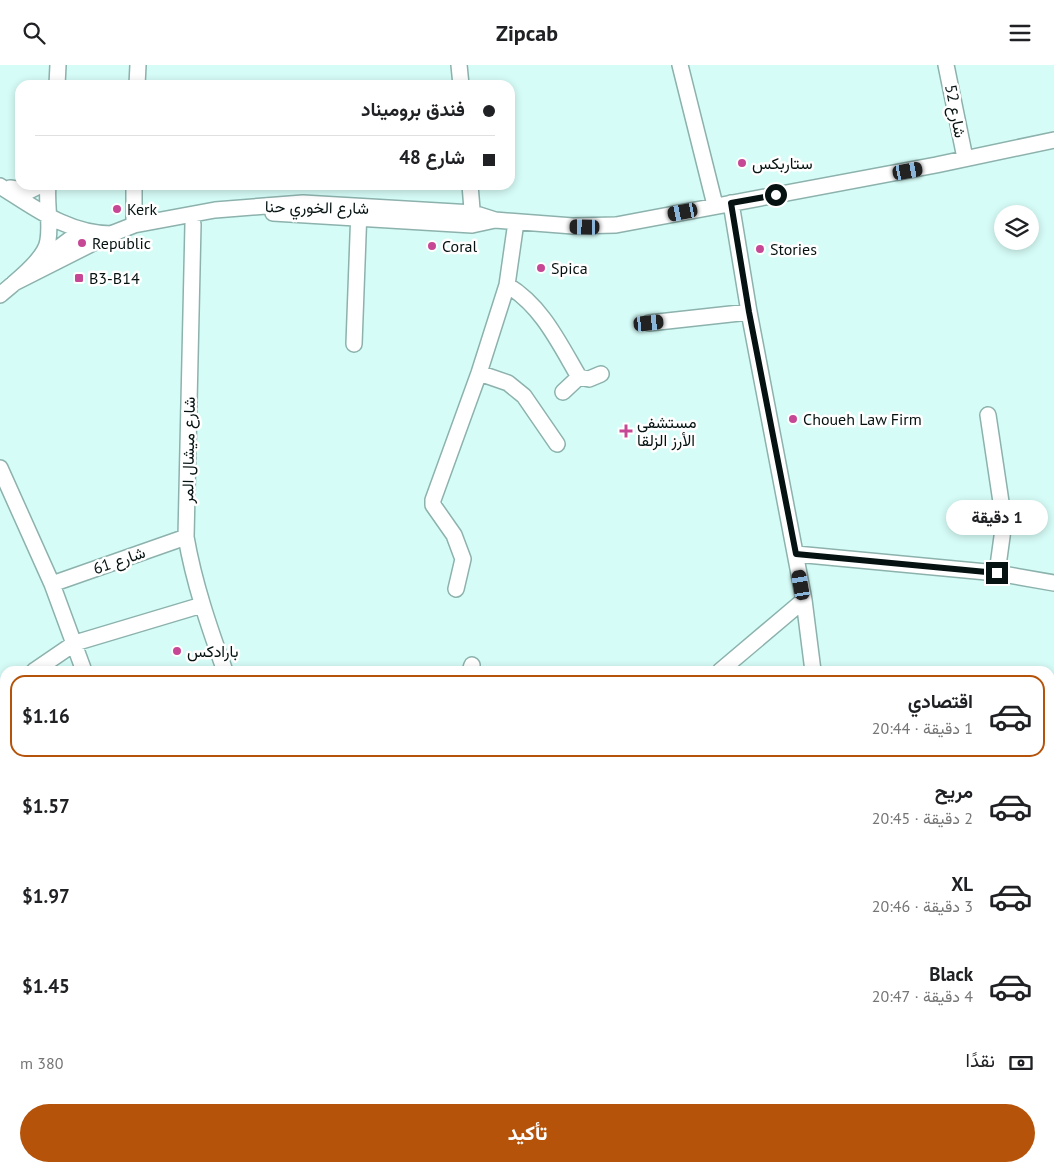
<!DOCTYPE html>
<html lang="ar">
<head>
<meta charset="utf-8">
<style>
	:root { --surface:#fff; --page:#f2f2f2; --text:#202124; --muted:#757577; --line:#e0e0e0; --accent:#b45309 }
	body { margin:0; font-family:"PT Sans",Vazirmatn,sans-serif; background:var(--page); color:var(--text); direction:rtl; height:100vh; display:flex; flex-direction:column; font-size:19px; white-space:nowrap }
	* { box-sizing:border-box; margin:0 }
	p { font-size:16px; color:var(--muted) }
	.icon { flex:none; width:28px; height:28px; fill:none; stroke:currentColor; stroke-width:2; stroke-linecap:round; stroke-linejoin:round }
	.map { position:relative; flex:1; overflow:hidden; direction:ltr }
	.side { position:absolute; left:0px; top:601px; width:1055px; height:506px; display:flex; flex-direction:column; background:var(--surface); border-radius:15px 15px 0 0; box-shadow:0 2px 8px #0003; direction:rtl }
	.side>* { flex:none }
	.banner { position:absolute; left:15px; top:15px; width:500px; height:110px; border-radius:15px; box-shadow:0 2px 8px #0003; direction:rtl; display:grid; align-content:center; height:110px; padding:0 20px; background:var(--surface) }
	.controls { position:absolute; left:994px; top:140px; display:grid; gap:10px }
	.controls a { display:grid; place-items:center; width:45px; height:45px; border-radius:50%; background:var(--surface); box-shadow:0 2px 8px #0003; font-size:25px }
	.end { position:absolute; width:22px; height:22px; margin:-11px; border:6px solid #051211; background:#fff; box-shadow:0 0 0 2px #fff }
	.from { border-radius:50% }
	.bubble { position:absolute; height:35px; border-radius:18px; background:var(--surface); box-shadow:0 2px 8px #0003; font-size:16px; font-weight:800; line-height:35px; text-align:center; direction:rtl }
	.car { position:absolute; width:15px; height:30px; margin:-15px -8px; border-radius:6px; box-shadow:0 0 4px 1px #0007; background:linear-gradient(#222 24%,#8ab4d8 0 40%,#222 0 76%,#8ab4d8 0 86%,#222 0) }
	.banner b { display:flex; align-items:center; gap:18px; height:48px; font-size:19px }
	.banner b+b { border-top:1px solid var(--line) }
	.banner i { width:12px; height:12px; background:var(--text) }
	ul { padding:9px 0 0; list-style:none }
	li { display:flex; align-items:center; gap:15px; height:82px; margin:0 10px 8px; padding:0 10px; border:2px solid transparent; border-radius:15px }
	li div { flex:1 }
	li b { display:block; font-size:19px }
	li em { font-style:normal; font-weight:800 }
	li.active { border-color:var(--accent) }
	li>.icon { width:45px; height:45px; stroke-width:1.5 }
	.pay { display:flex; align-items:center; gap:12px; height:55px; padding:0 20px; font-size:19px }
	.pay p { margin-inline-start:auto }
	.action { display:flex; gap:10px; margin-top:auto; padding:10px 20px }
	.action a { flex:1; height:58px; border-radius:30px; background:var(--accent); color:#fff; font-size:20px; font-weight:800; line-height:58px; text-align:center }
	header { display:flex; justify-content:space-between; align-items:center; height:65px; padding:0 20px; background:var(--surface); font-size:22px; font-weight:800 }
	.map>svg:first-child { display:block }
</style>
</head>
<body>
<header><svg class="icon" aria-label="menu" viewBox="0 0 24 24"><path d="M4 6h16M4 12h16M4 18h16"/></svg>Zipcab<svg class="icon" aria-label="search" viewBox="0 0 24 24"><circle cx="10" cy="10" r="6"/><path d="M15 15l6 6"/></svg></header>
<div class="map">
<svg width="1054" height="1107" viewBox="0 0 1054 1107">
	<rect width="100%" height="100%" fill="#d6fcf7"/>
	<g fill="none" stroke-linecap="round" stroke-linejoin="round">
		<path stroke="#689cd2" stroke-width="19" d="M0 828 5 837
			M112 1107V1102"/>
		<defs>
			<path id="minor" d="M459 0 461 20
				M680 0 715 140
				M946 0 965 93
				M57 20 58 0
				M137 20 138 0
				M134 120V160
				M470 120 473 156
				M0 121C35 143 68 169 112 169
				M10 123 29 126 41 120
				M731 138 749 247 804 535 813 606
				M273 148 472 160 495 155
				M193 159 186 472C194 518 209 562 225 606
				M41 196 73 172 90 167
				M14 218 111 169 134 160 215 145 303 138 473 148 495 155 573 161 616 160 936 100 1054 75
				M507 220C542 241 559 278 579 312L589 314 601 309
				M0 230C14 218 46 194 48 175 51 157 46 138 48 120
				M649 258 749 247
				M354 279 359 144
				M479 308 508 318 524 331 557 379
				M563 327 579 312
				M988 350 1004 457 997 508
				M0 403 52 519 84 606
				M796 489 997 508 1054 518
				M52 519 186 472
				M456 524 463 494 454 470 433 440V435L479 308 507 220 516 157
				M34 606 75 578 202 540
				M470 606 472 600
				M720 606 804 535
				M0 633 5 629
				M1050 760 1054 754
				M1050 841 1054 842
				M1050 874 1054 873
				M1050 930 1054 946
				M1050 1005 1054 1003
				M252 1102 255 1107
				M540 1102 541 1107
				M359 1107 368 1102
				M822 1107 837 1102"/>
			<path id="highway" d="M0 787 5 795
				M0 868 5 877
				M135 1102 136 1107
				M91 1107 92 1102"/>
		</defs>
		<use href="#minor" stroke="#8db2ad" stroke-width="18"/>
		<use href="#highway" stroke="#fff" stroke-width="25"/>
		<use href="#minor" stroke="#fff" stroke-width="15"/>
		<use href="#highway" stroke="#38cd7d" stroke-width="22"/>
	</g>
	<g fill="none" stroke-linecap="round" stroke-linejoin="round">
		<path stroke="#051211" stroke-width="6" d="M776 130 731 138 749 247 796 489 997 508"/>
	</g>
	<g fill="#c64895" stroke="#fff" stroke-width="2">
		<circle cx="742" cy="98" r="5"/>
		<circle cx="117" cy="144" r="5"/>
		<circle cx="82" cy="178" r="5"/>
		<circle cx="432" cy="181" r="5"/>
		<circle cx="760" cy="184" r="5"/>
		<circle cx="541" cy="203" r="5"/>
		<rect x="74" y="208" width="10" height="10" rx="2.5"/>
		<circle cx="793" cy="354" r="5"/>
		<path d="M623.5 358.5h5v5h5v5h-5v5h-5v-5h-5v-5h5z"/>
		<circle cx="177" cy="586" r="5"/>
	</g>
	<g text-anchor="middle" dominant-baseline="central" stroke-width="5" stroke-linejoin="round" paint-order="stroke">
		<g font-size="16" fill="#051211" stroke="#fff">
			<text transform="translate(956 46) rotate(79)">شارع 52</text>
			<text transform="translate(317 142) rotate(1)">شارع الخوري حنا</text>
			<text transform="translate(188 385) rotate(-89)">شارع ميشال المر</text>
			<text transform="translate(119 495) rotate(-19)">شارع 61</text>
		</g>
		<g font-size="16" fill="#051211" stroke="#fff" text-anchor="start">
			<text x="752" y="98">ستاربكس</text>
			<text x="127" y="144">Kerk</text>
			<text x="92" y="178">Republic</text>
			<text x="442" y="181">Coral</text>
			<text x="770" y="184">Stories</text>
			<text x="551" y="203">Spica</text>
			<text x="89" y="213">B3-B14</text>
			<text x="803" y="354">Choueh Law Firm</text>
			<text x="637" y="357">مستشفى<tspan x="637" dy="18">الأرز الزلقا</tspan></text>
			<text x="187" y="586">بارادكس</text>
		</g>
	</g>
</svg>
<div class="controls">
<a><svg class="icon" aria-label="layers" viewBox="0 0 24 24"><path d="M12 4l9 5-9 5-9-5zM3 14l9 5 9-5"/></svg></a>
</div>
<i class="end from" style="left:776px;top:130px"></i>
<i class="end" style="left:997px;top:508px"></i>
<div class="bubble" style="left:946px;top:435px;width:102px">1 دقيقة</div>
<i class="car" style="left:908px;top:106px;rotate:80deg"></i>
<i class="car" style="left:683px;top:147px;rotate:259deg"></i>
<i class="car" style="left:585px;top:162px;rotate:271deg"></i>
<i class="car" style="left:649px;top:258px;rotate:84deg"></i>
<i class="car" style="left:801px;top:520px;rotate:350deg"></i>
<div class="banner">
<b><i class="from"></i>فندق بروميناد</b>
<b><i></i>شارع 48</b>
</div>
<section class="side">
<ul>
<li class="active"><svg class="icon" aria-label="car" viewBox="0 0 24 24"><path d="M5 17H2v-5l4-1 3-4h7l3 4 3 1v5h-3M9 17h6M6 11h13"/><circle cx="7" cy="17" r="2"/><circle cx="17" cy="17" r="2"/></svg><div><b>اقتصادي</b><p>1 دقيقة · 20:44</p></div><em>$1.16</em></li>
<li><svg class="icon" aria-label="car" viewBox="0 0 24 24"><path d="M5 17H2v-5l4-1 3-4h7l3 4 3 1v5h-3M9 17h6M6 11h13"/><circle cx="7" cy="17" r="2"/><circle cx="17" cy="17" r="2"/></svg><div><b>مريح</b><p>2 دقيقة · 20:45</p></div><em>$1.57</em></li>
<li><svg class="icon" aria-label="car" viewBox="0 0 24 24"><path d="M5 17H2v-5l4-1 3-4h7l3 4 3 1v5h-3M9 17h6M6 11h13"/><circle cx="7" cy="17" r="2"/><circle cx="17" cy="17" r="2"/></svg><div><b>XL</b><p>3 دقيقة · 20:46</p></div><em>$1.97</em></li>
<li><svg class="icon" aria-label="car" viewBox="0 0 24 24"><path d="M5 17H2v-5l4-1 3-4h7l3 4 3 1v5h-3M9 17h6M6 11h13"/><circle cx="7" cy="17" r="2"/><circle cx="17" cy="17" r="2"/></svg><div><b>Black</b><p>4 دقيقة · 20:47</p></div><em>$1.45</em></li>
</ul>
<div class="pay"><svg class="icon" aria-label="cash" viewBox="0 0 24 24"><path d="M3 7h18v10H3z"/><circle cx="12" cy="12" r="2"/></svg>نقدًا<p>380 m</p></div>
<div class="action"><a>تأكيد</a></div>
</section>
</div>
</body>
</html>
